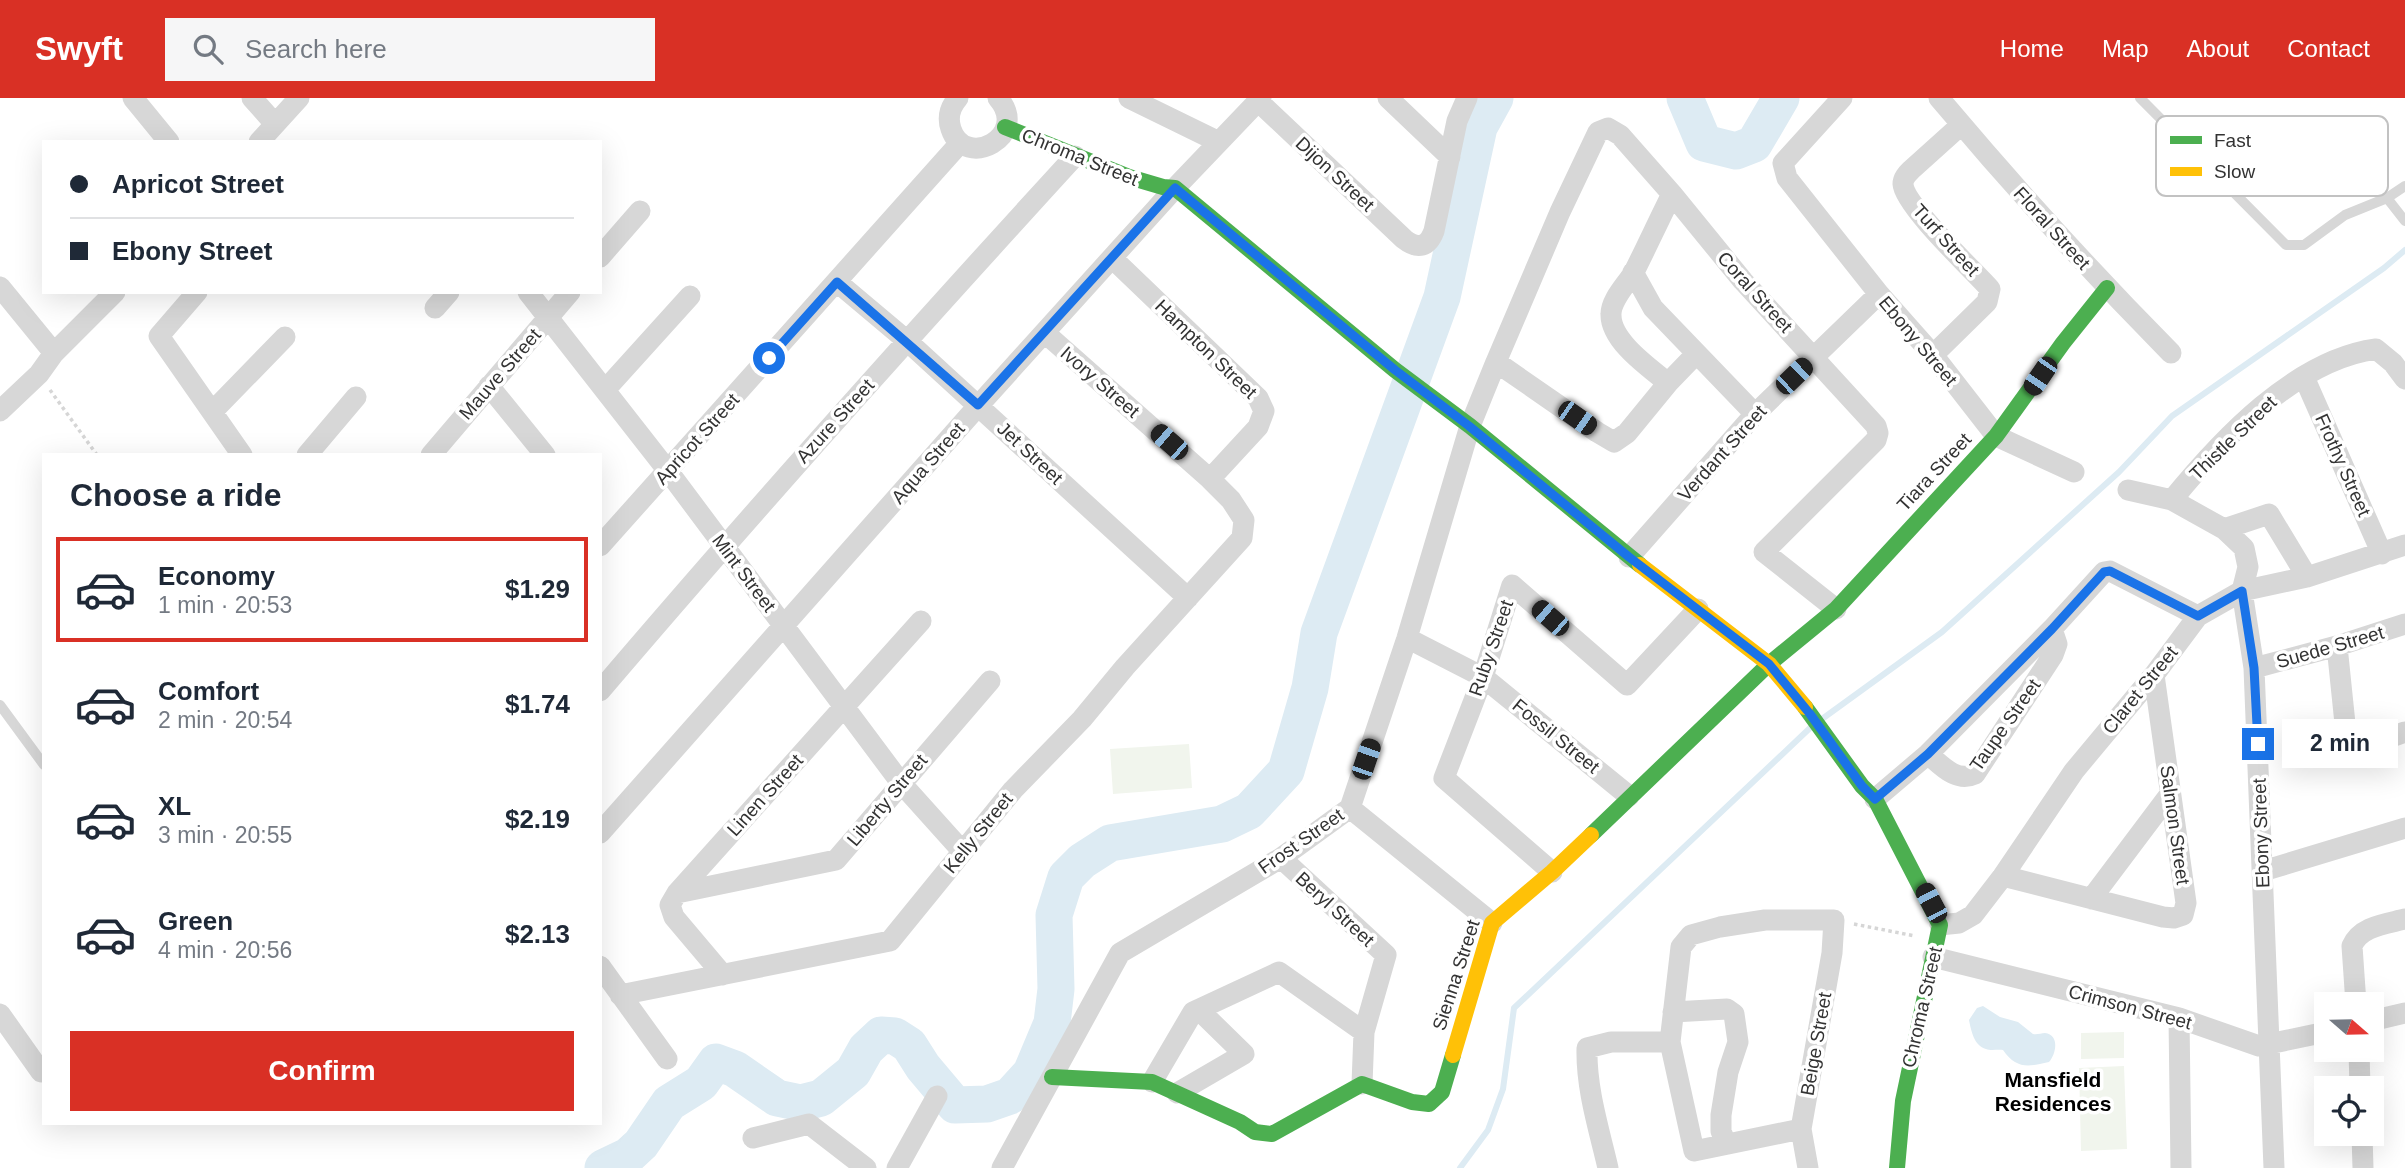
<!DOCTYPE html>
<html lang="en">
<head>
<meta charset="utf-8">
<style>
	:root { --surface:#fff; --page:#f6f6f7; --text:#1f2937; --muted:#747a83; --line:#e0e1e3; --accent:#d93025 }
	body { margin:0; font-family:Arial,sans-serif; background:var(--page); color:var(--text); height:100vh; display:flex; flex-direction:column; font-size:26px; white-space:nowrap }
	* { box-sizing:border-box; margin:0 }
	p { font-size:23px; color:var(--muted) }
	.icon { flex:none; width:38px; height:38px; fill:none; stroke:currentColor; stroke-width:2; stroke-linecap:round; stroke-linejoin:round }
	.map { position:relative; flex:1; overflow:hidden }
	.drawer { position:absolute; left:42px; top:355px; width:560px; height:672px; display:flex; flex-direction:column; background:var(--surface); border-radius:0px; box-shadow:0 7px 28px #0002 }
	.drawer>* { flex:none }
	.banner { position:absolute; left:42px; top:42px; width:560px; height:154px; border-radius:0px; box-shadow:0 7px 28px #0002; display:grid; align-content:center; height:154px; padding:0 28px; background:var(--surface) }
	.needle { width:46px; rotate:110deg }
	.fabs { position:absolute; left:2314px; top:894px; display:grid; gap:14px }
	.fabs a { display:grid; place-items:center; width:70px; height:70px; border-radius:0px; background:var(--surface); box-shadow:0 7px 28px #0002; font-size:35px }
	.end { position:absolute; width:32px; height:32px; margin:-16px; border:9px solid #1a73e8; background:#fff; box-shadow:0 0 0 4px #fff }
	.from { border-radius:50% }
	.bubble { position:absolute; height:49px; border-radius:0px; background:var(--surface); box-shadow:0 7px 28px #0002; font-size:23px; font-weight:700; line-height:49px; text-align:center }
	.car { position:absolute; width:21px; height:42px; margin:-21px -10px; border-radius:9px; box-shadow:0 0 5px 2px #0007; background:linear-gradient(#222 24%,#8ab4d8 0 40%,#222 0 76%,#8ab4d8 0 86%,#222 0) }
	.banner b { display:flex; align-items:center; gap:24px; height:66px; font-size:26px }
	.banner b+b { border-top:2px solid var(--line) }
	.banner i { width:18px; height:18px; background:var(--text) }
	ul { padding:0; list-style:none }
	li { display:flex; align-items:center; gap:21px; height:105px; margin:0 14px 10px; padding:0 14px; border:4px solid transparent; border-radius:0px }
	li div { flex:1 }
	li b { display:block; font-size:26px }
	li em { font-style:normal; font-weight:700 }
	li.active { border-color:var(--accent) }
	li>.icon { width:63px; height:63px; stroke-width:1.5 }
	h2 { padding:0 28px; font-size:32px; line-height:84px }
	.cta { display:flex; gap:14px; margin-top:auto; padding:14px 28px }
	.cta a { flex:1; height:80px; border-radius:0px; background:var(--accent); color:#fff; font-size:28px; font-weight:700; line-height:80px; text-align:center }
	header { display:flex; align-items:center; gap:42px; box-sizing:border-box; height:98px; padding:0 35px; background:var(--accent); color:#fff }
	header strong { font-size:33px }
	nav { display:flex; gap:38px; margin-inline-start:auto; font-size:24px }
	.search { width:490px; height:63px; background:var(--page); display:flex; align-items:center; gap:18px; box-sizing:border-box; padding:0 24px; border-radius:0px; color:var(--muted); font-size:26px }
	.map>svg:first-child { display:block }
</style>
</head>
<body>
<header>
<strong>Swyft</strong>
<div class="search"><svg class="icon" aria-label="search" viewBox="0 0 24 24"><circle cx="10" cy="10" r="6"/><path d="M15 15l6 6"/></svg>Search here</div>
<nav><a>Home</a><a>Map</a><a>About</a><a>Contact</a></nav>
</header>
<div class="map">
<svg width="2405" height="1070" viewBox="0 0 2405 1070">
	<rect width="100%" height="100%" fill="#fff"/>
	<path fill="#f1f5ed" d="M1189 646 1192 690 1113 696 1110 651Z
		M2124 934V960L2081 961V935Z
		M2124 968 2127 1051 2081 1053 2079 970Z"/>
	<path fill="#ddebf3" d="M1983 908 2000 919 2018 924 2033 936C2037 937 2041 935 2045 935 2060 937 2056 956 2049 964 2028 969 2016 971 2003 952 1998 951 1991 953 1986 951 1974 948 1971 932 1969 922L1977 910Z"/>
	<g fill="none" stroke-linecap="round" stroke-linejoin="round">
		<path stroke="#ddebf3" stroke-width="6" d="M1822 621 1942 534 2119 374 2172 318 2384 170 2405 152
			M1460 1070 1488 1032 1503 991 1514 910 1810 630"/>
		<path stroke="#ddebf3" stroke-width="37" d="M1685 0 1704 45 1736 53 1754 46 1781 0
			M603 1070 628 1058 641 1046 669 1005 701 985 716 964 735 971 777 1000 801 1005 821 1000 853 974 866 951 881 937 895 938 909 947 923 969 955 1007 987 1006 1010 998 1031 975 1052 925 1056 891 1054 817 1066 779 1082 763 1110 745 1222 726 1249 713 1286 673 1310 590 1319 535 1442 199 1479 29 1495 0"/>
		<path stroke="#d6d6d6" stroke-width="3.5" stroke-dasharray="3.5 3.5" stroke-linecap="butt" d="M50 292 97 357
			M1854 826 1915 838"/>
		<path stroke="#d7d7d7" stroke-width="10" d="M2140 0 2286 147H2304L2345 117 2387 100 2405 123
			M2387 100 2405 88
			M0 607 44 667"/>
		<path stroke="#d7d7d7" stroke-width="21" d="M133 0 169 44
			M252 0 275 26
			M958 0C950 9 947 19 951 31 965 73 1031 38 998 0
			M1129 0 1219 44
			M1388 0 1450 59
			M1842 0 1783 65 1787 80 1879 196 1933 257 1996 338 2074 374
			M1939 0C2013 88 2090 173 2171 255
			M1258 3 1404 141C1418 152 1428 149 1434 133L1457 23 1467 0
			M259 44 299 0
			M600 159 640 113
			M1112 160 1258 300 1264 313 1258 329 1210 381
			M1633 174 1653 210 1755 316
			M837 184 906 242 1188 500
			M0 189 54 255
			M197 194 159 238 242 357
			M528 194 668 373 901 685 963 754
			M435 210 449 194
			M1933 257 1987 204 1990 191C1973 172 1904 107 1903 86 1903 80 1907 76 1911 72L1961 27
			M1496 264 1560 114 1598 34 1608 30 1620 37 1672 96 1743 183 1876 328 1878 335 1876 342 1764 454 1836 511
			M2304 279 2382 456
			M1668 285C1650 270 1610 243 1611 216 1611 201 1627 186 1634 174 1647 148 1659 122 1672 96
			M489 288 545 357
			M605 292 690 198
			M0 313 39 276 54 255 115 194
			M212 314 285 239
			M307 357 356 299
			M431 357 570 194
			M2128 392 2172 402 2224 431 2244 450 2248 469 2242 493 2254 570 2274 1070
			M2172 402C2221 342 2295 262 2376 251L2393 265 2405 281
			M2224 431 2269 416 2307 479
			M600 448 960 45
			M1629 459 1755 316 1879 196
			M1407 540 1483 579 1629 698
			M2337 548 2347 645 2357 651 2405 634
			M2254 570 2337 548 2405 526
			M600 593C755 411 914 234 1075 58
			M1928 656C1941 667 1956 685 1975 676L2053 557 2057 546 2052 531
			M1875 701 1928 656 2052 531 2104 474 2110 473 2198 518
			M1350 710 1492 825
			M600 735 978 308 1175 90 1261 0
			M1281 760 1386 857 1364 934 1362 986
			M2263 773 2405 730
			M1552 774 1444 680 1483 579 1512 487 1627 587 1698 511
			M2003 778 2163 819 2174 820 2183 817 2186 805 2154 577
			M677 795 836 762 990 583
			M2091 801 2170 696
			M1940 827 1959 825 1973 817 2003 778 2074 673 2154 577 2198 518 2242 493 2307 479 2405 447
			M1933 859 2179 920 2259 948 2326 934
			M600 868 667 961
			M723 877 674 819 670 807 677 795 921 523
			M620 897 890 843 1013 692 1082 621 1125 569 1242 440 1244 422 1231 402 1210 381 1045 235
			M2356 906 2352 848C2360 828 2386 826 2405 821
			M1673 914 1727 911 1734 916 1738 944 1728 974 1721 1017V1033L1726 1046
			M0 916 41 974
			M2179 920 2181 1070
			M2371 923 2405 915
			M2359 952 2360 990
			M1152 984 1193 914 1279 874 1364 934
			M1177 995 1244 956 1199 912
			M1801 1031 1694 1053 1670 944 1681 849 1691 837 1720 829 1765 822H1834L1832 855 1801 1031 1808 1070
			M2362 1036 2363 1070
			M753 1040 809 1026 866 1070
			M897 1070 937 998
			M1002 1070 1120 855 1281 760 1350 710 1407 540 1470 328 1496 264 1597 334 1614 344 1627 335 1668 285 1696 256
			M1608 1070C1599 1031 1586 991 1587 950L1611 944H1670"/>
		<path stroke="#4caf50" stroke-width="16" d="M1005 29 1129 79 1163 89 1175 90 1395 272 1470 328 1640 467
			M1805 609 1862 688 1875 701 1940 827 1903 1003 1897 1070
			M1591 737 1769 566 1836 511 1996 338 2063 245 2107 190
			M1052 979 1152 984 1240 1024 1255 1034 1272 1036 1362 986 1412 1004 1429 1006 1442 994 1453 957"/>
		<path stroke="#ffc107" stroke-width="16" d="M1640 467 1769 566 1805 609
			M1453 957 1492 825 1552 774 1591 737"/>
	</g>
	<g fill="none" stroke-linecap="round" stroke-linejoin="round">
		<path stroke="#1a73e8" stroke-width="9" d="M769 260 837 184 978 307 1175 90 1395 272 1469 328 1629 459 1769 566 1810 616 1862 688 1875 701 1928 656 2052 531 2104 474 2110 473 2198 518 2242 493 2254 570 2258 646"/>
	</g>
	<g text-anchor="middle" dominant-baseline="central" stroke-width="7" stroke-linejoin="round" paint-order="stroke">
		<g font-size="19" fill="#333" stroke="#fff">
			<text transform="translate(1080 59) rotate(22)">Chroma Street</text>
			<text transform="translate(1335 76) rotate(43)">Dijon Street</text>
			<text transform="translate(2052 130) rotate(48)">Floral Street</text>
			<text transform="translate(1946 142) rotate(48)">Turf Street</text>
			<text transform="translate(1755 194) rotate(48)">Coral Street</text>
			<text transform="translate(1918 243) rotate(50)">Ebony Street</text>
			<text transform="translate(1206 251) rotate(44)">Hampton Street</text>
			<text transform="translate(500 276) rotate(-49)">Mauve Street</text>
			<text transform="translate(1100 284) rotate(41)">Ivory Street</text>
			<text transform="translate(835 323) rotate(-48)">Azure Street</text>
			<text transform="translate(2233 340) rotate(-44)">Thistle Street</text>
			<text transform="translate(697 341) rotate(-48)">Apricot Street</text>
			<text transform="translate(1030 355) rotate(43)">Jet Street</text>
			<text transform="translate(1722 355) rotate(-48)">Verdant Street</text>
			<text transform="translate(928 365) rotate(-49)">Aqua Street</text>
			<text transform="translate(2343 367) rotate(66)">Frothy Street</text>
			<text transform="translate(1934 374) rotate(-47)">Tiara Street</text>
			<text transform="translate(744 475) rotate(53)">Mint Street</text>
			<text transform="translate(2330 549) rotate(-16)">Suede Street</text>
			<text transform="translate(1491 550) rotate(-71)">Ruby Street</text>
			<text transform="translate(2140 592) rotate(-51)">Claret Street</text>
			<text transform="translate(2005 627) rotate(-55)">Taupe Street</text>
			<text transform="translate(1556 638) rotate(39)">Fossil Street</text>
			<text transform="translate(765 697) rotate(-48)">Linen Street</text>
			<text transform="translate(887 702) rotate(-50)">Liberty Street</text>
			<text transform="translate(2175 727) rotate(82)">Salmon Street</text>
			<text transform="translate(978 735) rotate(-51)">Kelly Street</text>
			<text transform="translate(2261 735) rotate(-92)">Ebony Street</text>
			<text transform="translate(1301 743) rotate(-35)">Frost Street</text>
			<text transform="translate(1335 811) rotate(43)">Beryl Street</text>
			<text transform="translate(1456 877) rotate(-72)">Sienna Street</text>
			<text transform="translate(1922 909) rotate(-77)">Chroma Street</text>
			<text transform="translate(2130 909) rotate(15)">Crimson Street</text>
			<text transform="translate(1816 946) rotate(-80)">Beige Street</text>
		</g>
		<g font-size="21" font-weight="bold" fill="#000" stroke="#fff">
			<text x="2053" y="981">Mansfield<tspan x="2053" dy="24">Residences</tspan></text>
		</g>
	</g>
	<rect x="2156" y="18" width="232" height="80" rx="10" fill="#fff" stroke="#c2c2c2" stroke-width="2"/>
	<rect x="2170" y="38" width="32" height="8" fill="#4caf50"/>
	<rect x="2170" y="69" width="32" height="9" fill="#ffc107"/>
	<g font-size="19" fill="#333">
		<text x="2214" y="49">Fast</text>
		<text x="2214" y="80">Slow</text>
	</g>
</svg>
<div class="fabs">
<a><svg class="needle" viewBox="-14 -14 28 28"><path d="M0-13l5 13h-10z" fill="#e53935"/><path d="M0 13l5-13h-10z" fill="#747a83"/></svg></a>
<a><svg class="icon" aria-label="locate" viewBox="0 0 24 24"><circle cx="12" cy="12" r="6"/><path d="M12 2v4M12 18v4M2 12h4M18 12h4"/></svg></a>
</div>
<i class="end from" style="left:769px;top:260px"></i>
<i class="end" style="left:2258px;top:646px"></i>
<div class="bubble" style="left:2282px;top:621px;width:116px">2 min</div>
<i class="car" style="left:1794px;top:278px;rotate:46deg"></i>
<i class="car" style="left:2040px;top:278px;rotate:214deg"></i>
<i class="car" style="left:1577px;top:320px;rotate:125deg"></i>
<i class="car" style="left:1169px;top:344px;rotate:311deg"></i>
<i class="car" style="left:1550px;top:520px;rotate:311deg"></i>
<i class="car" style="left:1366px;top:661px;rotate:19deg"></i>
<i class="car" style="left:1931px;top:805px;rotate:332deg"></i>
<div class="banner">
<b><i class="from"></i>Apricot Street</b>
<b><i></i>Ebony Street</b>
</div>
<section class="drawer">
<h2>Choose a ride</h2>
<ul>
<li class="active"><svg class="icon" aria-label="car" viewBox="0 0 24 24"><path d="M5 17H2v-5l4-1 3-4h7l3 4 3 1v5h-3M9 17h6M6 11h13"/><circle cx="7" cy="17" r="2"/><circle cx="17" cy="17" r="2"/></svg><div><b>Economy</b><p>1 min · 20:53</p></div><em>$1.29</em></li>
<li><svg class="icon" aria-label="car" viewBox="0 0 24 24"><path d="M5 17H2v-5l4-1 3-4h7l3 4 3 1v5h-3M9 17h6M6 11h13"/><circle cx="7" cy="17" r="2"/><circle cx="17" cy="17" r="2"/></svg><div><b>Comfort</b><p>2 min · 20:54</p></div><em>$1.74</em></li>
<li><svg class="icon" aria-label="car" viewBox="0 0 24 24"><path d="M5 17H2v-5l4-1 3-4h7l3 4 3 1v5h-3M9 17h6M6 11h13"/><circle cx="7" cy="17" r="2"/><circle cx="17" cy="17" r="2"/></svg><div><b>XL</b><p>3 min · 20:55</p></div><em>$2.19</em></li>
<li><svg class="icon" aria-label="car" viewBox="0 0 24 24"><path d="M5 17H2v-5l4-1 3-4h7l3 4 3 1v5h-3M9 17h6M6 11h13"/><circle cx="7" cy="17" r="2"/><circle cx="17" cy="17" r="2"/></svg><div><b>Green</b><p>4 min · 20:56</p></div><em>$2.13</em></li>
</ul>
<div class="cta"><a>Confirm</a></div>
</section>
</div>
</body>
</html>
